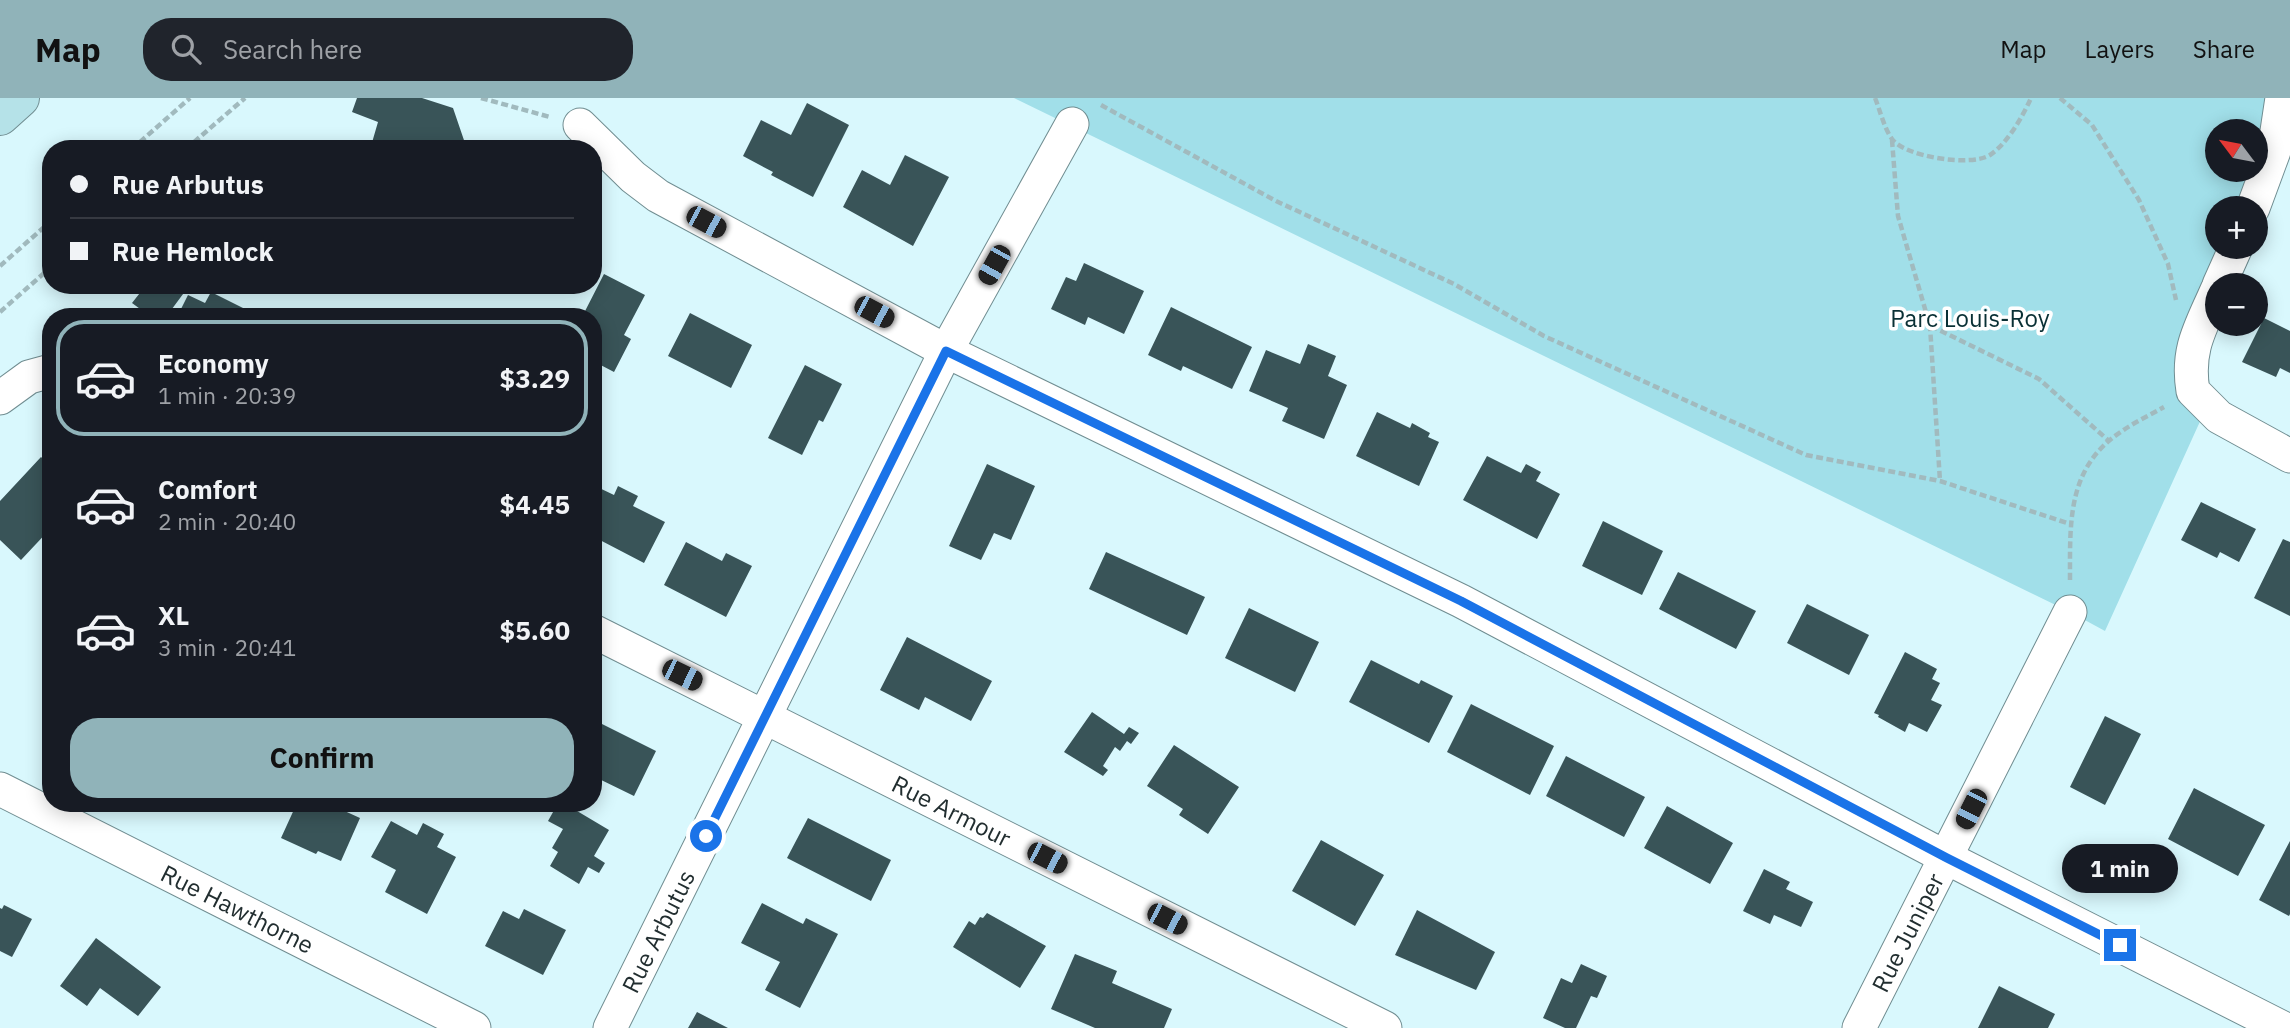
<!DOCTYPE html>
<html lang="en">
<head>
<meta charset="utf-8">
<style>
	:root { --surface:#171b24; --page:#20242c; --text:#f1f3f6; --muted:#9ea1a6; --line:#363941; --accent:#90b3b9 }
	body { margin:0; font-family:"IBM Plex Sans",sans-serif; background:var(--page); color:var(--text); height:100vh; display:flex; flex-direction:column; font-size:26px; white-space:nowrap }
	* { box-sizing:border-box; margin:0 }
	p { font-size:23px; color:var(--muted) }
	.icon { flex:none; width:38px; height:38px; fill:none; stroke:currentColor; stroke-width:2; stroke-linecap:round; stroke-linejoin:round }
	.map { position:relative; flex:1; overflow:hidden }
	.details { position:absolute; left:42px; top:210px; width:560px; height:504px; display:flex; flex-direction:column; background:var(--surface); border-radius:28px; box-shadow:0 4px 18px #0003 }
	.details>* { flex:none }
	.banner { position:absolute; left:42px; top:42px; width:560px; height:154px; border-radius:28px; box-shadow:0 4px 18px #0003; display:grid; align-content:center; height:154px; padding:0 28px; background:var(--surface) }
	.needle { width:46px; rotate:302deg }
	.fabs { position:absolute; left:2205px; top:21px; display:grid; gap:14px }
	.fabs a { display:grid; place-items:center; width:63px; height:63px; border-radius:50%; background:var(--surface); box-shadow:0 4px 18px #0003; font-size:35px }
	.end { position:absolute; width:32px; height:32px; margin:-16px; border:9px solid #1a73e8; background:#fff; box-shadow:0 0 0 4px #fff }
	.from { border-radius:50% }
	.bubble { position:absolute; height:49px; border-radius:24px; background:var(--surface); box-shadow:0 4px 18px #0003; font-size:23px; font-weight:700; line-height:49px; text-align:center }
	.car { position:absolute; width:21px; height:42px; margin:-21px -10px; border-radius:9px; box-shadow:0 0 5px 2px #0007; background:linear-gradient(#222 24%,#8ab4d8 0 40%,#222 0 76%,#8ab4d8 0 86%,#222 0) }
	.banner b { display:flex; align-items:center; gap:24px; height:66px; font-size:26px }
	.banner b+b { border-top:2px solid var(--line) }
	.banner i { width:18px; height:18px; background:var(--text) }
	ul { padding:12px 0 0; list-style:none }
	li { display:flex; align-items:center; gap:21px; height:116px; margin:0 14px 10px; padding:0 14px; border:4px solid transparent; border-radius:28px }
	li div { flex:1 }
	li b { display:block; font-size:26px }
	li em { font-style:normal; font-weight:700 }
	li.selected { border-color:var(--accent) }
	li>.icon { width:63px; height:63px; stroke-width:1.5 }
	.primary-button { display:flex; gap:14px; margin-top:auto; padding:14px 28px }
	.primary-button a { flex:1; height:80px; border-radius:28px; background:var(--accent); color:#111; font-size:28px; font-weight:700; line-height:80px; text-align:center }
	header { display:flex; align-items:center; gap:42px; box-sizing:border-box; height:98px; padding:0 35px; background:var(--accent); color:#111 }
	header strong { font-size:33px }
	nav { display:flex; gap:38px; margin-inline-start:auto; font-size:24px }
	.search { width:490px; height:63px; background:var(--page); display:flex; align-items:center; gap:18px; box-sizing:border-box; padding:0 24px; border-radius:28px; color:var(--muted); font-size:26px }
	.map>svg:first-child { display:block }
</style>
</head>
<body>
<header>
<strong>Map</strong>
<div class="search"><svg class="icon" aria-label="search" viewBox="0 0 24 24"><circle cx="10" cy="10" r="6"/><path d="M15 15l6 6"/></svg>Search here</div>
<nav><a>Map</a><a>Layers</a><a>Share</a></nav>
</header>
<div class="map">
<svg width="2290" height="930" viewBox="0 0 2290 930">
	<rect width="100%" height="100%" fill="#d9f8fd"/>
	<path fill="#a1dfe9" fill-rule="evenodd" d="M1014 0H2282L2253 110H2217V149H2236L2195 242 2207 308 2105 533 2070 514ZM2217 33H2256V72H2217Z"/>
	<path fill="#395458" d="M357 0H422L453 10 467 51H382L371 48 378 24 352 14Z
		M807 5 849 27 813 99 771 77 773 74 743 58 761 22 791 37Z
		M905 57 949 79 913 148 843 109 862 72 890 87Z
		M1084 165 1144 193 1124 236 1088 219 1085 227 1051 211 1066 179 1076 183Z
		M604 176 645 197 624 237 631 241 614 274 593 263V219H582Z
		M138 187H180L186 192 166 219H151L132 205 143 191Z
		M211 194 247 212 244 219H177L188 197 205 205Z
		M1171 209 1252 249 1232 291 1183 268 1181 273 1148 257Z
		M690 215 752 247 731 290 668 258Z
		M2264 220 2290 233V275L2280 270 2276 279 2242 264Z
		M1308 246 1336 258 1328 278 1347 287 1324 341 1282 323 1288 310 1249 293 1266 252 1300 266Z
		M805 267 842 286 823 324 819 322 802 357 768 340Z
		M1377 314 1410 330 1412 325 1430 335 1428 339 1439 344 1419 388 1356 358Z
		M1487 358 1521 375 1526 366 1541 374 1536 383 1560 396 1537 441 1463 402Z
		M41 359 51 368V430L21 462 0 442V403Z
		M987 366 1035 388 1011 442 994 435 981 462 949 448Z
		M593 387 614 397 618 388 638 398 633 408 665 424 644 465 596 440 593 446Z
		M2201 404 2256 431 2239 464 2220 454 2217 460 2181 442Z
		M1603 423 1663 453 1642 497 1582 468Z
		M2283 441 2290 444V518L2254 500Z
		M686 444 722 463 726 455 752 468 726 519 664 487Z
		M1106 454 1205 499 1187 537 1089 491Z
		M1678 474 1756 513 1736 551 1659 511Z
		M1807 506 1869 537 1849 577 1787 545Z
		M1249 510 1319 544 1295 594 1225 560Z
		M907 539 992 583 971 623 925 599 919 612 880 592Z
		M1905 554 1937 571 1932 581 1940 585 1931 602 1942 607 1927 634 1909 625 1905 634 1878 619 1879 617 1874 615Z
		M1371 562 1419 586 1421 582 1453 598 1429 645 1349 604Z
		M51 596V615L43 612Z
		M1471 606 1554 648 1530 697 1447 654Z
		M1092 614 1124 636 1129 629 1139 635 1131 646 1127 643 1120 653 1115 649 1103 668 1108 672 1103 678 1064 654Z
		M2105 618 2141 636 2105 707 2070 689Z
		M598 624 656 653 634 698 593 678 597 667 593 665V633Z
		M1174 647 1239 689 1208 736 1179 717 1183 711 1147 688Z
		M1566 658 1645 699 1624 739 1546 698Z
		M2194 690 2265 727 2238 778 2168 741Z
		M297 705 315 707 327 705 360 720 341 763 318 753 316 756 281 740Z
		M557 707 570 714 572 710 609 732 594 758 605 765 599 775 588 769 579 786 550 768 558 754 552 750 563 731 548 723Z
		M1667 708 1733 745 1710 786 1644 750Z
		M808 720 891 762 871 803 787 760Z
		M391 723 417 737 423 725 444 736 437 749 456 759 427 816 385 794 396 772 371 759Z
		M1321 742 1384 777 1355 828 1292 793Z
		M2290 743V816L2289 818 2259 802Z
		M1764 771 1790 784 1786 791 1813 804 1801 829 1774 817 1770 826 1743 813Z
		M762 805 803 826 806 820 838 836 800 910 765 892 780 864 741 845Z
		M4 807 32 821 12 859 0 853V810L2 811Z
		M524 811 566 832 543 877 485 848 503 813 519 821Z
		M1417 812 1495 854 1476 892 1395 857Z
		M987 815 1046 848 1020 890 953 849 969 823 975 827 980 819 983 820Z
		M96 840 161 889 138 918 100 890 87 908 60 888Z
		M1075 856 1117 873 1112 885 1172 911 1164 930H1095L1051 911Z
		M1581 866 1607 878 1597 900 1591 898 1576 930H1565L1543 920 1561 880 1572 885Z
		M1999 888 2055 916 2048 930H1978Z
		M697 914 728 930H688Z"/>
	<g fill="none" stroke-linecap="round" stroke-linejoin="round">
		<defs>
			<g id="street">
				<path d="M580 27 633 79 658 98 946 253 1461 503 1947 760 2283 930"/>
				<path d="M2253 110 2274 53 2282 0"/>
				<path d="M2219 187 2236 149"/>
				<path d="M2217 192C2201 229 2186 251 2193 293L2219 319 2290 358"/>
				<path d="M0 300 29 279 51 273"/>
				<path id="s1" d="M593 533 1385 930"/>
				<path id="s2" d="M0 691 474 930"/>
				<path id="s3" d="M610 930 946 253 1072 26"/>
				<path id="s4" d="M1859 930 2070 514"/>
			</g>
			<path id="secondary" d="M0 18 20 0"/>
		</defs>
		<use href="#street" stroke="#708d91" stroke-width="35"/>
		<use href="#secondary" stroke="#708d91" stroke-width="40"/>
		<path stroke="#a1babe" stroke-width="4.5" stroke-dasharray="7 3.5" stroke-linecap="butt" d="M481 0 550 19
			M1875 0C1880 12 1884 30 1892 41 1905 59 1971 69 1990 57 2007 46 2023 18 2031 0
			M2060 0 2092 27 2139 102 2168 166 2176 202
			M1101 7 1276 103 1454 186 1544 238 1806 357 1940 383 2070 426
			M1892 42 1898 118 1930 228 1940 383
			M132 51 190 0
			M186 51 245 0
			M0 168 51 123
			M0 214 51 169
			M1931 228 2039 281 2109 343
			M2070 482C2070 423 2067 369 2122 333 2135 324 2150 317 2164 309"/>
		<use href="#street" stroke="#fff" stroke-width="33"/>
		<use href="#secondary" stroke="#b5e2e8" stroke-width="38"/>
	</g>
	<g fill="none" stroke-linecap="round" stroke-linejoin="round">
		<path stroke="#1a73e8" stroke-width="9" d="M706 738 946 253 1461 503 1947 760 2120 847"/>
	</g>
	<g text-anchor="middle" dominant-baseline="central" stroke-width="7" stroke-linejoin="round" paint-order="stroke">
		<g font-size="24" fill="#093035" stroke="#fff">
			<text x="1970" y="220">Parc Louis-Roy</text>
		</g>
		<g font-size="24" fill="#222e30" stroke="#fff">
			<text stroke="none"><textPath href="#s1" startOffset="401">Rue Armour</textPath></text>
			<text stroke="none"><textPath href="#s2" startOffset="266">Rue Hawthorne</textPath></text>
			<text stroke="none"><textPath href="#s3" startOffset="108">Rue Arbutus</textPath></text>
			<text stroke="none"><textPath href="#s4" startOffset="107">Rue Juniper</textPath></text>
		</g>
	</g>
</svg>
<div class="fabs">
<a><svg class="needle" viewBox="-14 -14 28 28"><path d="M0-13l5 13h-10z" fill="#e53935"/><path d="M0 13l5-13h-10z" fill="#9ea1a6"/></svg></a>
<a>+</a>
<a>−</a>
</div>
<i class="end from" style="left:706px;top:738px"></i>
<i class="end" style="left:2120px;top:847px"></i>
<div class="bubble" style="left:2062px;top:746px;width:116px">1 min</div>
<i class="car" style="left:706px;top:124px;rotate:118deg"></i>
<i class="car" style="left:994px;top:167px;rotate:209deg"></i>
<i class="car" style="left:874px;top:214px;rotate:118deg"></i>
<i class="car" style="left:682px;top:577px;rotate:116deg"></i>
<i class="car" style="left:1971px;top:711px;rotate:207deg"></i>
<i class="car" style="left:1047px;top:760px;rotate:117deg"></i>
<i class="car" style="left:1167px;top:821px;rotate:117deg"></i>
<div class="banner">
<b><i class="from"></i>Rue Arbutus</b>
<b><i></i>Rue Hemlock</b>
</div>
<section class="details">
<ul>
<li class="selected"><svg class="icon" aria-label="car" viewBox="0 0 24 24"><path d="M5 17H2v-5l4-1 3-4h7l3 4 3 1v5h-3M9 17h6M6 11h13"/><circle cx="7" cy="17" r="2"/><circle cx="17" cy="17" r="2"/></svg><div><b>Economy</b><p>1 min · 20:39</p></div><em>$3.29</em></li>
<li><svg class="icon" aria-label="car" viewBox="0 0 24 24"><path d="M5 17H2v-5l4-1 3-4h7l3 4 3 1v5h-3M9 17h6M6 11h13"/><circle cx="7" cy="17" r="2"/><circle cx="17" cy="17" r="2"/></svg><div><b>Comfort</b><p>2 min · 20:40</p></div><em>$4.45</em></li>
<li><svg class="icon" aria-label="car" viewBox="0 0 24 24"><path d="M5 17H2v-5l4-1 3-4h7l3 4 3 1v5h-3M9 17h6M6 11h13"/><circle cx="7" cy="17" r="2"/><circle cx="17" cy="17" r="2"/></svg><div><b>XL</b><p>3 min · 20:41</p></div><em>$5.60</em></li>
</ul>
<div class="primary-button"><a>Confirm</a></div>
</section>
</div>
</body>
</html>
